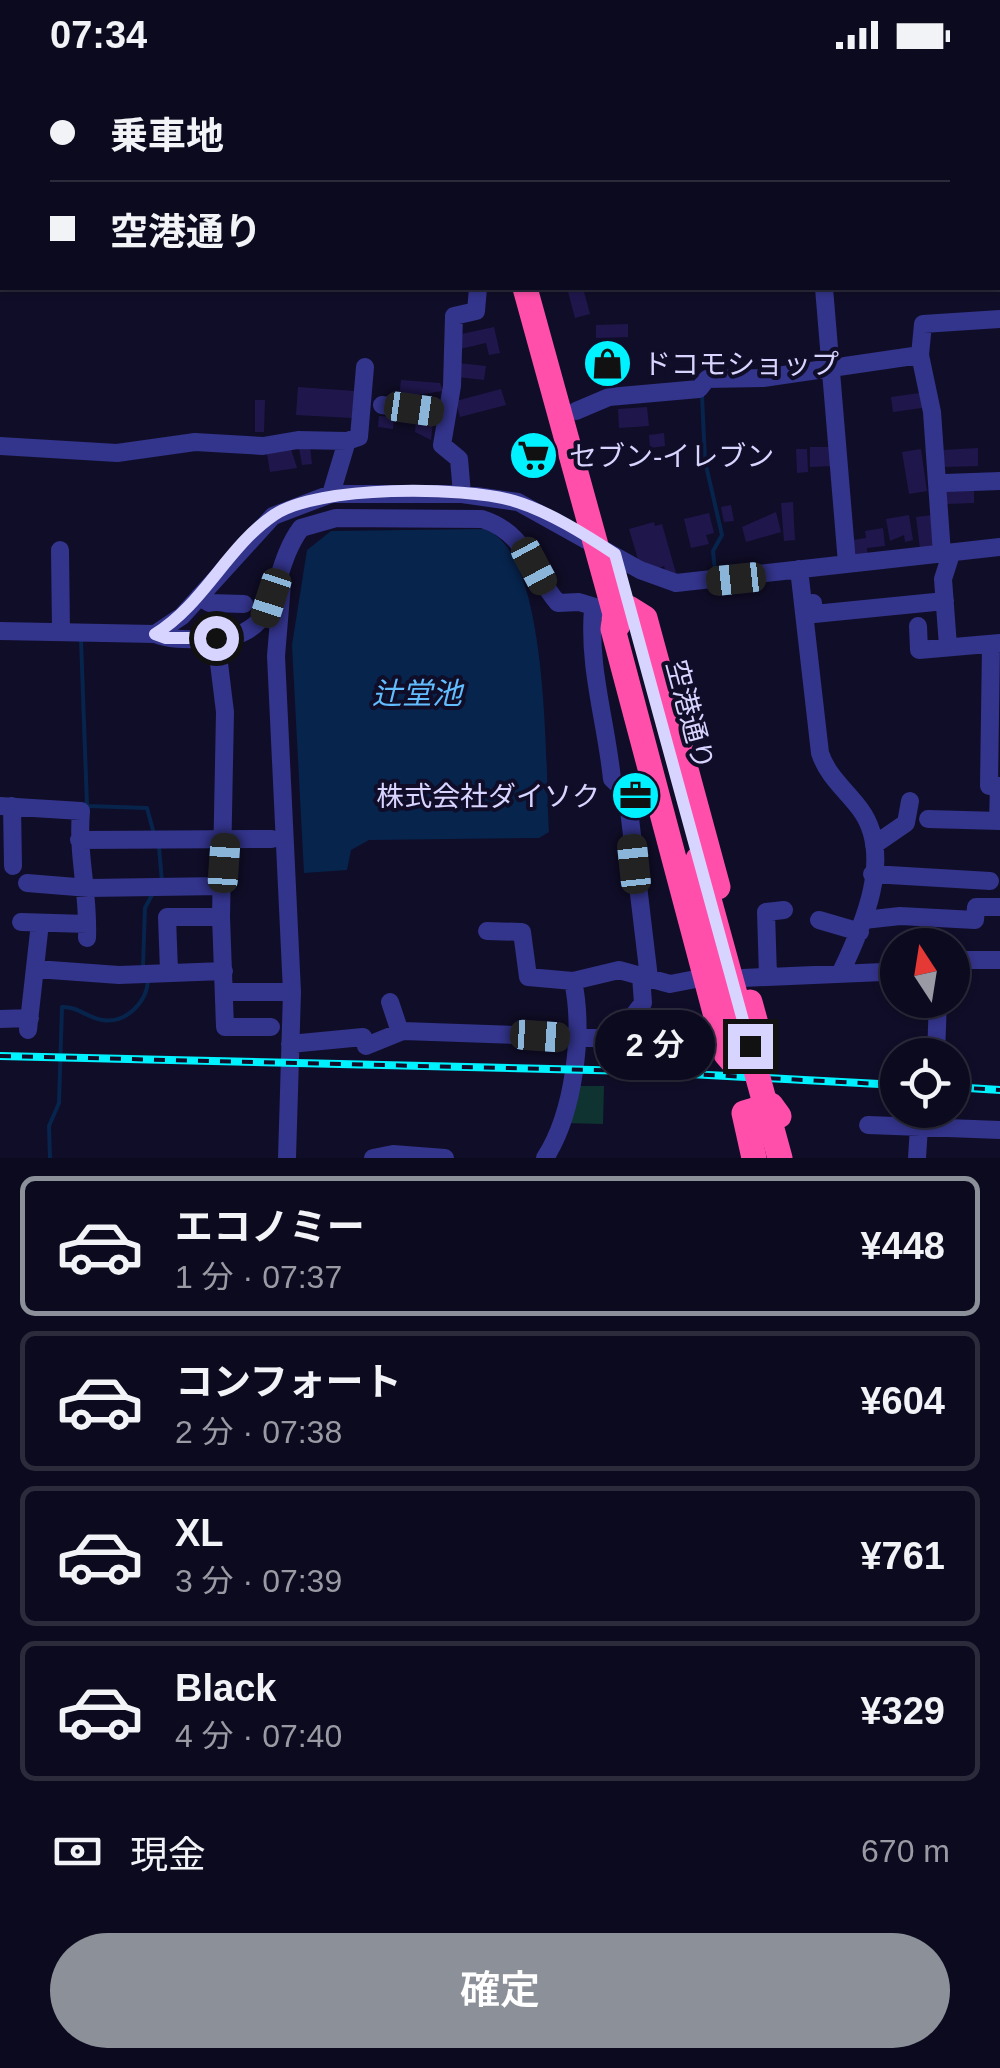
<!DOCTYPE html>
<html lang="ja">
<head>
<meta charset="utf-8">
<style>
	:root { --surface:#0c0a1e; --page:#1a182b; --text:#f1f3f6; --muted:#9a9aa4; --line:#2c2b3c; --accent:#8c9099 }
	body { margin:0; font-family:Arial,"Noto Sans JP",sans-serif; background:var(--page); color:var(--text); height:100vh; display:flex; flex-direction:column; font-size:38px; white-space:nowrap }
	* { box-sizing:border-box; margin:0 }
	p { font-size:32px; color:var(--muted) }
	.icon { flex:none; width:55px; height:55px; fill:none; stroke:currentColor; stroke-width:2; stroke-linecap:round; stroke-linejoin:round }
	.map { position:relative; height:1088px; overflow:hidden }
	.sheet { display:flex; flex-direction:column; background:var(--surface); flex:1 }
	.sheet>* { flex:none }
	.banner { position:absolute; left:0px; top:0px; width:1000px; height:220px; box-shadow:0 2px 8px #0004,0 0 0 2px var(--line); display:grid; align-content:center; height:220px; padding:0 50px; background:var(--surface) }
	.needle { width:65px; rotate:348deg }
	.fabs { position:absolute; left:880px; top:858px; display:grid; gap:20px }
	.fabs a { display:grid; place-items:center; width:90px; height:90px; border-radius:50%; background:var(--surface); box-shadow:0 2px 8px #0004,0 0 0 2px var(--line); font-size:50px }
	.end { position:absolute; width:45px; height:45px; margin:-22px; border:12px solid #d7d4ff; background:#111; box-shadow:0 0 0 5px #111 }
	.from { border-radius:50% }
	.bubble { position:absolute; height:70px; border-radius:35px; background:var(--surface); box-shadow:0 2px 8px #0004,0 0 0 2px var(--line); font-size:32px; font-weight:600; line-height:70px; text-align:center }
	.car { position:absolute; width:30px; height:60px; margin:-30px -15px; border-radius:12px; box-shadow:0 0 8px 2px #0007; background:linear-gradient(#222 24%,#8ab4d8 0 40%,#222 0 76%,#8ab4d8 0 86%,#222 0) }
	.banner b { display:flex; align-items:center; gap:35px; height:95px; font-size:38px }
	.banner b+b { border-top:2px solid var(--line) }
	.banner i { width:25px; height:25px; background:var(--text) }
	ul { padding:18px 0 0; list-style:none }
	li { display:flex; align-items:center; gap:30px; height:140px; margin:0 20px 15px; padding:0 30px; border:5px solid var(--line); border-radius:15px }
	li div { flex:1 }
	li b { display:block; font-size:38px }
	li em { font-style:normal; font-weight:600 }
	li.current { border-color:var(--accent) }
	li>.icon { width:90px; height:90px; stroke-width:1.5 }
	.pay { display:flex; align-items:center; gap:25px; height:110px; padding:0 50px; font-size:38px }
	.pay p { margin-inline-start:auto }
	.button { display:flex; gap:20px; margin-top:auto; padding:20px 50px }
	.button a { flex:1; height:115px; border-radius:60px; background:var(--accent); color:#fff; font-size:40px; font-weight:600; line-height:115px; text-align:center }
	.status { display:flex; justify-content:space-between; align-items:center; height:70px; padding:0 50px; background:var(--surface); direction:ltr }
	.status svg { height:28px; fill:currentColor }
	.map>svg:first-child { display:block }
</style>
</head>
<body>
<div class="status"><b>07:34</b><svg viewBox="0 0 49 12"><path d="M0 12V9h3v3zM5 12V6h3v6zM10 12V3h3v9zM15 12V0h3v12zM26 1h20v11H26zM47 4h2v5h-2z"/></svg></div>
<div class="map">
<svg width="1000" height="1088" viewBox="0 0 1000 1088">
	<rect width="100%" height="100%" fill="#100d28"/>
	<path fill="#0f3330" d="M573 1016H604L603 1054 565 1053Z"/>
	<path fill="#07244d" d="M484 459C551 480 545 699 549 762L539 768 369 770 351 780 347 800 304 803 292 575 307 480 331 461Z"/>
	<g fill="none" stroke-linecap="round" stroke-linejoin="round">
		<path stroke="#07244d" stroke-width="4" d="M702 325 705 391 722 465 713 481 715 501
			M81 569 87 736 147 738 154 764
			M159 777 162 812
			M143 896 145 838 153 823
			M50 1088 49 1056 59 1033 62 937C77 936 88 948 102 950 126 954 147 932 148 910"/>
	</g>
	<path fill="#1f174b" d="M567 218H583L590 244 575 248Z
		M628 254V267L596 268V255Z
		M494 257 500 283 489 285 486 273 460 279 457 265Z
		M625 286 626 305 588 307 587 288Z
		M458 293 486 296 484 310 457 307Z
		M401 310 440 313 443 321 417 325 416 330 399 328Z
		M298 317 355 321 353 348 296 345Z
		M501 319 506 335 460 347 456 331Z
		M927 322 929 337 893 342 891 327Z
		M255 330H265L264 362H255Z
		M647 337 649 356 619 358 618 339Z
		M379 346 394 347 393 359 378 357Z
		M416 351 433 353 431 370 415 362Z
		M664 363 665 376 650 378 649 365Z
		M551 369 556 387 522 396 518 378Z
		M290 376 297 398 270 402 267 384Z
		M310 376 312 394 302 395 299 378Z
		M810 377H833L834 396 810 397Z
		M978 378V396L943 397 942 380Z
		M796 379H807L808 402 797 403Z
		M921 379 927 421 909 424 902 382Z
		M974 417V433L947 434 946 418Z
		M793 432 795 470 784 471 781 433Z
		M731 435 734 451 724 452 721 437Z
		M776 442 781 462 746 472 742 457Z
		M709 443 714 463 706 465 709 474 691 478 684 449Z
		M909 445 913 470 905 472 904 465 890 471 886 449Z
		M933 445 937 478 920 479 916 447Z
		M654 452 655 456 662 454 676 503 667 506 664 496 653 500 645 492 639 493 629 459Z
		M883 458 885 476 867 478 868 488 855 489 853 470 866 468 865 461Z"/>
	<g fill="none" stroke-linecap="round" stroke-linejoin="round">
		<path stroke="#33348b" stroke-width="18" d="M759 0 760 2
			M521 2 522 0
			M0 192 2 193
			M824 218 847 493
			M382 335 445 343
			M576 341 609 327 699 319 707 309 763 308 920 285
			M0 376 117 383 195 372 263 376 298 370 347 371 359 367 365 297
			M945 413 1000 411
			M331 424 347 371
			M462 424 459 389 442 375 452 316 454 246 476 241 478 218
			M60 480 61 562
			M942 484 932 342 920 285 923 254 1000 249
			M799 499 820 683C828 707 846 720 860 739 895 786 862 858 841 902
			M279 505 282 514 276 586 292 922 287 1088
			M199 527 210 533 244 534
			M813 533 814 544 945 531
			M593 539C588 597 606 651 612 709L627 723 649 908
			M918 556 919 580 1000 573
			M0 561 155 564 182 546 273 446 331 424H462L518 432 640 500 676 513 1000 477
			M155 564C172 571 192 569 210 569 286 568 266 505 301 458L336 448 482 449C527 463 530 501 558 533L579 532 615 543
			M216 569 225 642 221 847 225 957H271
			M991 574 989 716H999L998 751
			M948 576 943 509 951 484
			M0 736 81 741C77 788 89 821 87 868
			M12 736 13 796
			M928 749 1000 751
			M79 770 272 769
			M874 775 906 753 910 731
			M872 804 990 811
			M27 813 89 818 222 816
			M819 850 860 862
			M864 850 900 846 975 850 976 837H1000
			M21 852 87 854
			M487 861 522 862 528 907 573 911 619 900 670 914 706 907
			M952 890H1000
			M36 899 119 905 224 901
			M169 901 167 847H221
			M768 906 766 842 784 840
			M743 908 883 902 898 895
			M225 922H292
			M390 932 400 962
			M0 949 30 948
			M28 960 40 853
			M290 974 363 967
			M366 976 403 961 625 969
			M936 985 938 930
			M626 994V955L643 933 641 906
			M952 1004H954
			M868 1055 1000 1060
			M373 1088 393 1084 445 1088
			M545 1088C574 1043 584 962 573 911
			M917 1088 919 1057"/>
		<path stroke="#ff4fab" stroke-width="25" d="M465 0 466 2
			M525 218 618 555
			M629 538 645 548 718 817
			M615 543 613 559 726 984 732 991 760 986 763 979 750 932
			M754 1088 744 1043 771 1035 779 1046"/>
		<defs>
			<path id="rail" d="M0 986 634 1001 898 1015
				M952 1017 1000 1020"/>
		</defs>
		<use href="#rail" stroke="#00f1ff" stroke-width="8"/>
		<use href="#rail" stroke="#100d28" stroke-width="4" stroke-dasharray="11" stroke-linecap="butt"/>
		<path stroke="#ff4fab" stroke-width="25" d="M698 789 780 1088"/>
	</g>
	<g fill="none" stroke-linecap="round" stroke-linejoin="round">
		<path stroke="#d7d4ff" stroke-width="12" d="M216 568H166L155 564C204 534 227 477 274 445 318 415 463 416 514 431 548 441 586 465 615 484L750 976"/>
	</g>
	<defs>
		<symbol id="shop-disc" viewBox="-11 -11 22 22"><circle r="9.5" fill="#00f1ff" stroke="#100d28"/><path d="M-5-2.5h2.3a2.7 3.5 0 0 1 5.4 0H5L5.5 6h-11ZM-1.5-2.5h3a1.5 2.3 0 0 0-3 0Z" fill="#111"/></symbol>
		<symbol id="supermarket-disc" viewBox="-11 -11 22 22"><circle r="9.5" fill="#00f1ff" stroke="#100d28"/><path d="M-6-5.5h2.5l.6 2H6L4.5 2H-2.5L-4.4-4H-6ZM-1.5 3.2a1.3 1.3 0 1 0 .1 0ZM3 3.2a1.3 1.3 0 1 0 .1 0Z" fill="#111"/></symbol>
		<symbol id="office-disc" viewBox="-11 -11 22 22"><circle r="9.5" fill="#00f1ff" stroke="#100d28"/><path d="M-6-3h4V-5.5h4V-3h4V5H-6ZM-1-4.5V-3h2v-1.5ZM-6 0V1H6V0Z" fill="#111"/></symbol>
	</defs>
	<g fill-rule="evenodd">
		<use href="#shop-disc" x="580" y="266" width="55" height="55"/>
		<use href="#supermarket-disc" x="506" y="358" width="55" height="55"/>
		<use href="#office-disc" x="608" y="698" width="55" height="55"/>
	</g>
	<g text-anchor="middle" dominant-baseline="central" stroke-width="8" stroke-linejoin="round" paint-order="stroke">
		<g font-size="28" fill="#d7d4ff" stroke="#100d28" text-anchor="start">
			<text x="643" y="294">ドコモショップ</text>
			<text x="569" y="386">セブン-イレブン</text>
			<text x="600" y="726" text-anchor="end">株式会社ダイソク</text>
		</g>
		<g font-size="28" fill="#d7d4ff" stroke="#100d28">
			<text transform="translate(690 645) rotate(75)">空港通り</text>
		</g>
		<g font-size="30" font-style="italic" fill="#62bdff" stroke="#100d28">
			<text x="417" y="623">辻堂池</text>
		</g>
	</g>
</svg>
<div class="fabs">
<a><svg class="needle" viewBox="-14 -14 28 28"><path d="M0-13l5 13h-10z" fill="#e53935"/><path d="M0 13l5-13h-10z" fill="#9a9aa4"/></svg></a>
<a><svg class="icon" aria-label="locate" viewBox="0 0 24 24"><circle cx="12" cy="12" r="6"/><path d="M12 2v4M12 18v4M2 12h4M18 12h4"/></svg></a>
</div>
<i class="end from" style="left:216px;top:568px"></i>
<i class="end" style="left:750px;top:976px"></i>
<div class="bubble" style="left:595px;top:940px;width:120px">2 分</div>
<i class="car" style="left:414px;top:339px;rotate:98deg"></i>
<i class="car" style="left:534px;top:496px;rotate:152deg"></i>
<i class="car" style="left:736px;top:509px;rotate:264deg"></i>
<i class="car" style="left:271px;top:528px;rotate:198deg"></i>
<i class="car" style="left:224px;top:793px;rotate:4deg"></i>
<i class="car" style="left:634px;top:794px;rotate:354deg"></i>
<i class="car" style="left:540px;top:966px;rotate:94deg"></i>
<div class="banner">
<b><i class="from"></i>乗車地</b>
<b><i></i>空港通り</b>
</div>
</div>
<section class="sheet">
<ul>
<li class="current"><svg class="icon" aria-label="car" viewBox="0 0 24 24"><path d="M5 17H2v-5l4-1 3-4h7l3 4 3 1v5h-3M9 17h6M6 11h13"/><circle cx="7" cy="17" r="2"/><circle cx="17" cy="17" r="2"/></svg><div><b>エコノミー</b><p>1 分 · 07:37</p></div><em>¥448</em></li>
<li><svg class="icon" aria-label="car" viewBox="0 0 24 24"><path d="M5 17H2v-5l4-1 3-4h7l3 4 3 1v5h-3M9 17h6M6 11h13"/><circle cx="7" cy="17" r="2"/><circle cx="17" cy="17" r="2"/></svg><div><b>コンフォート</b><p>2 分 · 07:38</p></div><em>¥604</em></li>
<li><svg class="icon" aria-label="car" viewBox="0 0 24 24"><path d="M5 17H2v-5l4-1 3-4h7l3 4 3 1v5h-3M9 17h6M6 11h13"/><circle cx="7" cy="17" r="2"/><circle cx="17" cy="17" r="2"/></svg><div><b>XL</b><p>3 分 · 07:39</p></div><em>¥761</em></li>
<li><svg class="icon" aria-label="car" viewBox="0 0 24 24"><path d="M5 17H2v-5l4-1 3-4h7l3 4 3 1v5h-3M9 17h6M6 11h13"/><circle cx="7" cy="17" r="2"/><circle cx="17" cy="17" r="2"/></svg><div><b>Black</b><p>4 分 · 07:40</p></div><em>¥329</em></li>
</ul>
<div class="pay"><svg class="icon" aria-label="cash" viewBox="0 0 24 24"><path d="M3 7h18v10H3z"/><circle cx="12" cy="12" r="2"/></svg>現金<p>670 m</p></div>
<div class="button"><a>確定</a></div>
</section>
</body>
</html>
